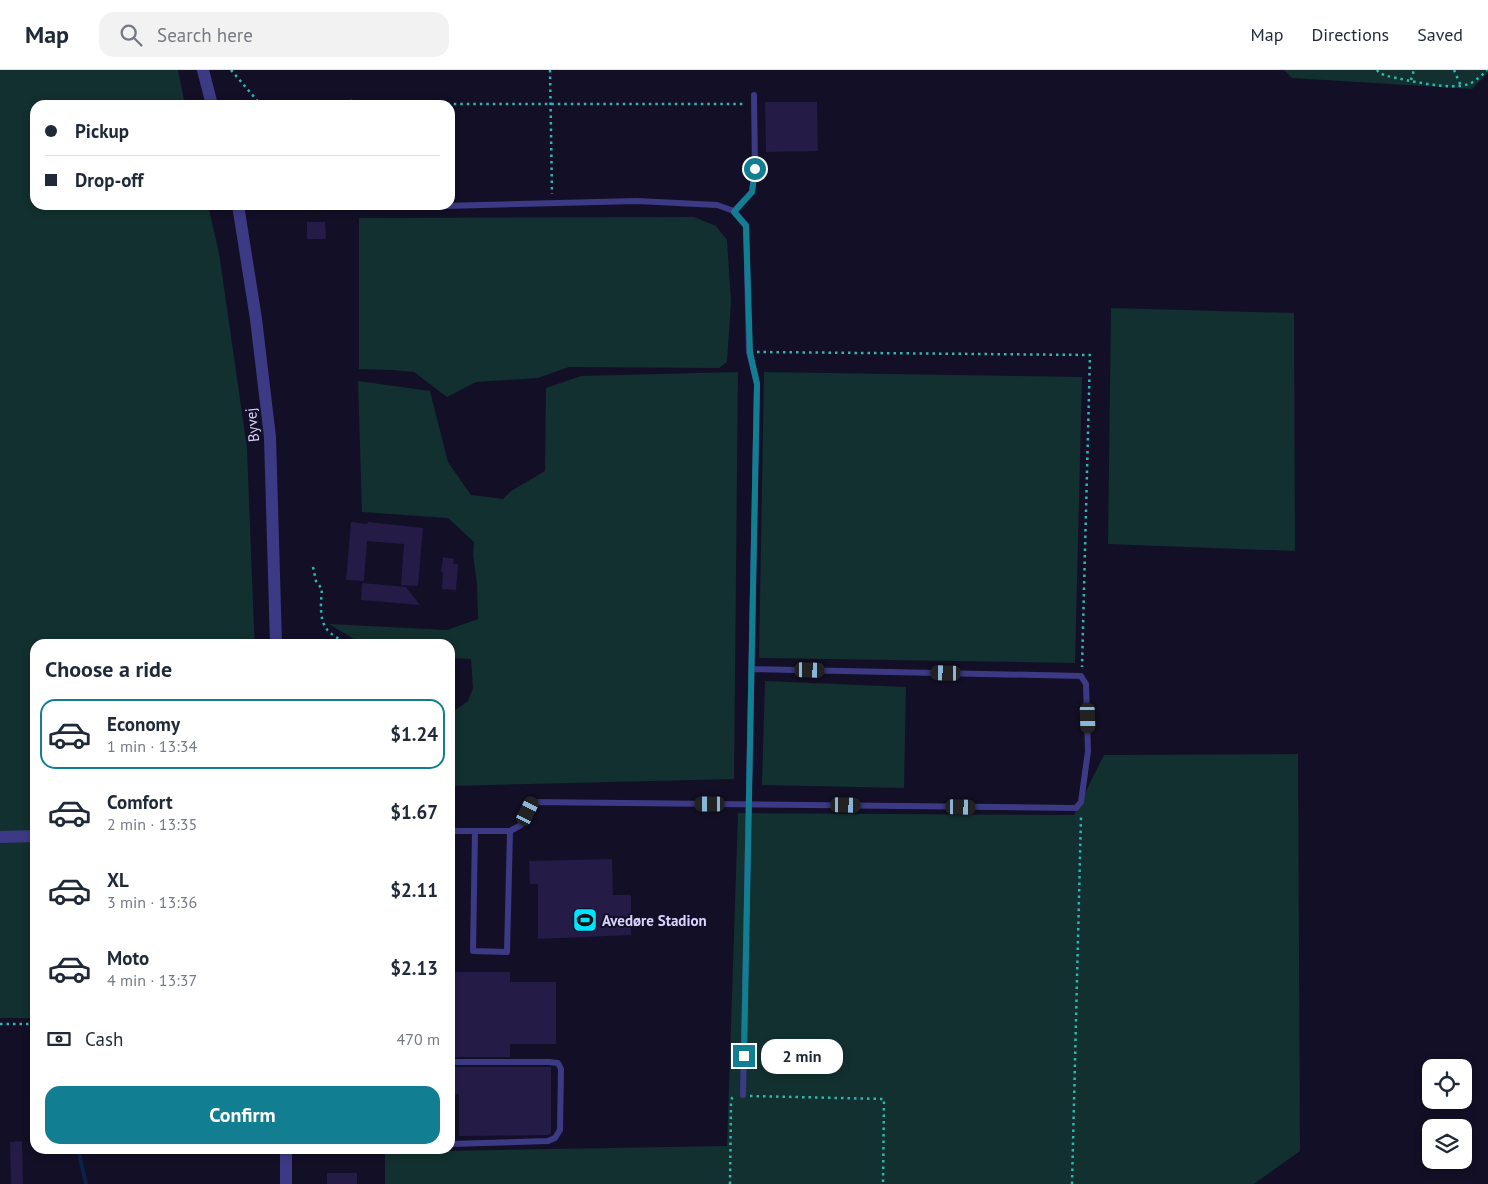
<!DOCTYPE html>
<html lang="en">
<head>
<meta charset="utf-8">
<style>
	:root { --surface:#fff; --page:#f2f2f3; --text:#1f2937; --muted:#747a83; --line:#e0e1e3; --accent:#117e91 }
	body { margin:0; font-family:"PT Sans",sans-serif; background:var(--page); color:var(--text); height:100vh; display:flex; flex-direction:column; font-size:19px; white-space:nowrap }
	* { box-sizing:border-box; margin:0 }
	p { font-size:16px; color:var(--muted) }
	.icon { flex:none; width:28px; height:28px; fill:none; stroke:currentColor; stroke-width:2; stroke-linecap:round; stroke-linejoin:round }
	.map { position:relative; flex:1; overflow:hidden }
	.drawer { position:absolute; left:30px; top:569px; width:425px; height:515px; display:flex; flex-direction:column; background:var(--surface); border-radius:15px; box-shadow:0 2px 8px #0003 }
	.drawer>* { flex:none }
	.hud { position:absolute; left:30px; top:30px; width:425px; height:110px; border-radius:15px; box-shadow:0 2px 8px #0003; display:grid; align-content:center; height:110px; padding:0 15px; background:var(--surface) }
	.controls { position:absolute; left:1422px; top:989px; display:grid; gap:10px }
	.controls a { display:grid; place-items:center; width:50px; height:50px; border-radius:10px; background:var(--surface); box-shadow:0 2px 8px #0003; font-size:25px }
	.end { position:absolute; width:22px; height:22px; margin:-11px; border:6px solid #117e91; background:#fff; box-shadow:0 0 0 2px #fff }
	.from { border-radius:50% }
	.bubble { position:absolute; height:35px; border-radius:15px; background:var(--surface); box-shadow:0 2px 8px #0003; font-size:16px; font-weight:700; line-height:35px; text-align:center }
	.car { position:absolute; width:15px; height:30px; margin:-15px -8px; border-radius:6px; box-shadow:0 0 4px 1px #0007; background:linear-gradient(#222 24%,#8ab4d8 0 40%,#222 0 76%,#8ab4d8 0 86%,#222 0) }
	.hud b { display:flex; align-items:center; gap:18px; height:48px; font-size:19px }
	.hud b+b { border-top:1px solid var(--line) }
	.hud i { width:12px; height:12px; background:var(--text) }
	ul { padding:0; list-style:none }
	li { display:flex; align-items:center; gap:15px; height:70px; margin:0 10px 8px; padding:0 5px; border:2px solid transparent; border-radius:15px }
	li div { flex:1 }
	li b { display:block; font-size:19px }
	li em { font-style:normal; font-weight:700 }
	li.on { border-color:var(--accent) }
	li>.icon { width:45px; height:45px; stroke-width:1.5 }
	h2 { padding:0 15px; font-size:22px; line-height:60px }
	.pay { display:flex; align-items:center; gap:12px; height:55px; padding:0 15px; font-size:19px }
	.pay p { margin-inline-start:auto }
	.button { display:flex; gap:10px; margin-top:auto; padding:10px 15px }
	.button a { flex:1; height:58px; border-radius:15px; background:var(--accent); color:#fff; font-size:20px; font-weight:700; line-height:58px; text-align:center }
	header { display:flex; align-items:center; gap:30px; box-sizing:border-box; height:70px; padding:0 25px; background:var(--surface); border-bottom:1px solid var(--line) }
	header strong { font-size:24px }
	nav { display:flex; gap:28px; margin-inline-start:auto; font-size:18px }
	.search { width:350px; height:45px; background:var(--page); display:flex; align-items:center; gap:12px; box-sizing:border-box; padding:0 18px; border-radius:15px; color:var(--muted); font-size:19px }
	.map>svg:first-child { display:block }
</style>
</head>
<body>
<header>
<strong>Map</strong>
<div class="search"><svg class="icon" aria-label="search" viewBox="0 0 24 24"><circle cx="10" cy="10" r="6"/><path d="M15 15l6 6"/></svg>Search here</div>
<nav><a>Map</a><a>Directions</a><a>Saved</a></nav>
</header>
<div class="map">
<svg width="1488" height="1114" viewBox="0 0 1488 1114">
	<rect width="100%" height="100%" fill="#130f26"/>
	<path fill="#12302f" d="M0 0H178L185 35H35V135H208L219 183 247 378 254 560 255 574H35V948H0Z
		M1284 0H1488V3L1472 19 1292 8Z
		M694 147 716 156 727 170 731 232 727 292 719 298 569 297 538 308 476 312 447 327 414 302 393 300 359 299V148Z
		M1111 238 1294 243 1295 481 1108 474Z
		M738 302 734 709 450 716V644L468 631 473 618 471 589 450 588V574H362L329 554 447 560 478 549 477 514 473 485 474 472 448 448 362 442 358 311 430 321 448 392 471 425 503 429 511 421 545 401 546 318 581 306Z
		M764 302 1082 307 1075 593 759 588Z
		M765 611 906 617 904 718 762 715Z
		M1298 684 1300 1081 1254 1114H385V1082L727 1076 738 743 1074 745 1104 685Z"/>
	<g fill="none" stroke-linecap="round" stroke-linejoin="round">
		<path stroke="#0c2248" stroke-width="4" d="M78 1079 86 1114"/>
	</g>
	<path fill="#241b47" d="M765 32H817L818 81 766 82Z
		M307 152H325L326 169H307Z
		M351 452 367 454 368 452 423 458 418 516 401 515 404 474 367 471 364 511 346 510Z
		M443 487 454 489 453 494H458L456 520 442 519 443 502H441Z
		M362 513 406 517 420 535 361 530Z
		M612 789 613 825H631V865L538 869V814H530L529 791Z
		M450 902H510V912H556V974H510V987H450Z
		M450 997H551V1064L548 1065 459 1066V1024L451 1025Z
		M22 1071 23 1114H11L10 1072Z
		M327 1103H357V1114H327Z"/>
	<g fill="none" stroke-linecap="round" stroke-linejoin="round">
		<path stroke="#2fb8b0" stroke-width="2.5" stroke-dasharray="2.5 4" stroke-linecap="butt" d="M231 0 261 35
			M550 0 552 124
			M1377 0 1379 3 1387 6C1407 10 1450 21 1469 14 1476 11 1482 5 1487 0
			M1454 0 1461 16
			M1411 10 1414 0
			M331 35 351 31 366 34H745
			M757 282 1090 285 1082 597
			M313 497 316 511 322 519C321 531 319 548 326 558 330 565 342 570 348 574
			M0 954H35
			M750 1026 884 1029 883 1114
			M730 1114 731 1033 732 1028 735 1026
			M1072 1114 1081 746"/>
		<path stroke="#3d3a85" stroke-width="6" d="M411 135 444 136 637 131 717 135 734 141 746 155 749 282 757 314 743 1025
			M734 141 752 122 755 99 754 25
			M450 761H510L507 882 473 881 475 761
			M510 761 521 755 532 732 1076 738 1081 732 1088 681 1086 614 1081 606 752 599
			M450 992H549L558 993 561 999 560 1060 555 1068 548 1071 450 1074"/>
		<path stroke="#3d3a85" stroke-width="12" d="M0 767 35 766"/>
		<path stroke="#3d3a85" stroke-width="12" d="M203 0 212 35
			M238 135 256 249 270 367 276 574
			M286 1079V1114"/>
	</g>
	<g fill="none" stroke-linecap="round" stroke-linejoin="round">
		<path stroke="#117e91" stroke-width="6" d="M744 986 757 314 750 282 746 156 734 142 752 122 755 99"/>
	</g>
	<defs>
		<symbol id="stadium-square" viewBox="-11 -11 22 22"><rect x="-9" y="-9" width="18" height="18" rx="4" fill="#00e5ff" stroke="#130f26"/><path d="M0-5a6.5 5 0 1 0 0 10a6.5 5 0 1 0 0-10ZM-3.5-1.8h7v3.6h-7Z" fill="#111"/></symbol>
	</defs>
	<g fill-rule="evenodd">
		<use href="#stadium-square" x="571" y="836" width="28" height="28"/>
	</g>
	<g text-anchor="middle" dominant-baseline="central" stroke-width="4" stroke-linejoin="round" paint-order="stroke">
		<g font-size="15" fill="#d9d4ff" stroke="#130f26">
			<text transform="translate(252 355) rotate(-96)">Byvej</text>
		</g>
		<g font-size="15" font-weight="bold" fill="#d9d4ff" stroke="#130f26" text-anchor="start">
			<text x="602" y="850">Avedøre Stadion</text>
		</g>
	</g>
</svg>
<div class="controls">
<a><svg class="icon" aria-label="locate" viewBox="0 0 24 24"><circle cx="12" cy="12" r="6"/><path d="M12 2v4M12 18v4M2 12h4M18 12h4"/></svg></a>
<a><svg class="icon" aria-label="layers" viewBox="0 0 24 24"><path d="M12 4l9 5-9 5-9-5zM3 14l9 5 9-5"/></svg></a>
</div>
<i class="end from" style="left:755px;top:99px"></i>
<i class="end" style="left:744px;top:986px"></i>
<div class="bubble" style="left:761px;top:969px;width:82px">2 min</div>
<i class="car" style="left:810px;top:600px;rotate:91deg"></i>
<i class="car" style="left:946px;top:603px;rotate:271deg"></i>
<i class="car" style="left:1088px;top:648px;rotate:178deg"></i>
<i class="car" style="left:710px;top:734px;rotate:270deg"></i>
<i class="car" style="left:846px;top:735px;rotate:91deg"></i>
<i class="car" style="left:961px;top:737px;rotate:91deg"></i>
<i class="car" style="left:528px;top:741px;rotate:26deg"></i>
<div class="hud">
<b><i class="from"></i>Pickup</b>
<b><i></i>Drop-off</b>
</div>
<section class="drawer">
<h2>Choose a ride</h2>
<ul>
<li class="on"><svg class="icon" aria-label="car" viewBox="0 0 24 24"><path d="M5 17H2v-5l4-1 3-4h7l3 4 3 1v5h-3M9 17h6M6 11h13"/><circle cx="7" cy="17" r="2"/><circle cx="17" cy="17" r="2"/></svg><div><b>Economy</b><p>1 min · 13:34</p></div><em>$1.24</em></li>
<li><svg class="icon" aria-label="car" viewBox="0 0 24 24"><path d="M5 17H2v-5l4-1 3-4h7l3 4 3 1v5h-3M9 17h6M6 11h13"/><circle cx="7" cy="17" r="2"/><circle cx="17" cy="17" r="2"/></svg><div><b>Comfort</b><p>2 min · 13:35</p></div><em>$1.67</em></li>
<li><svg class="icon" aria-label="car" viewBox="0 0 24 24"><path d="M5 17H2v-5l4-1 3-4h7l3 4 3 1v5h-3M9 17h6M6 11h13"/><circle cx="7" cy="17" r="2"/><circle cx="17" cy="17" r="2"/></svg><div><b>XL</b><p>3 min · 13:36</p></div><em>$2.11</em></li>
<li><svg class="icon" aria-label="car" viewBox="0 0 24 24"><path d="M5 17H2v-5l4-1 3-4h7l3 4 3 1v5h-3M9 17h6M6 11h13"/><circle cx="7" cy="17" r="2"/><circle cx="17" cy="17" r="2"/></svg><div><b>Moto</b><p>4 min · 13:37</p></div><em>$2.13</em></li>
</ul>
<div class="pay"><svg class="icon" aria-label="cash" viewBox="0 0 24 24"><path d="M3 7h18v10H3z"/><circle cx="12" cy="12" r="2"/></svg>Cash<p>470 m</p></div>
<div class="button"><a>Confirm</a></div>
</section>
</div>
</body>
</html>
